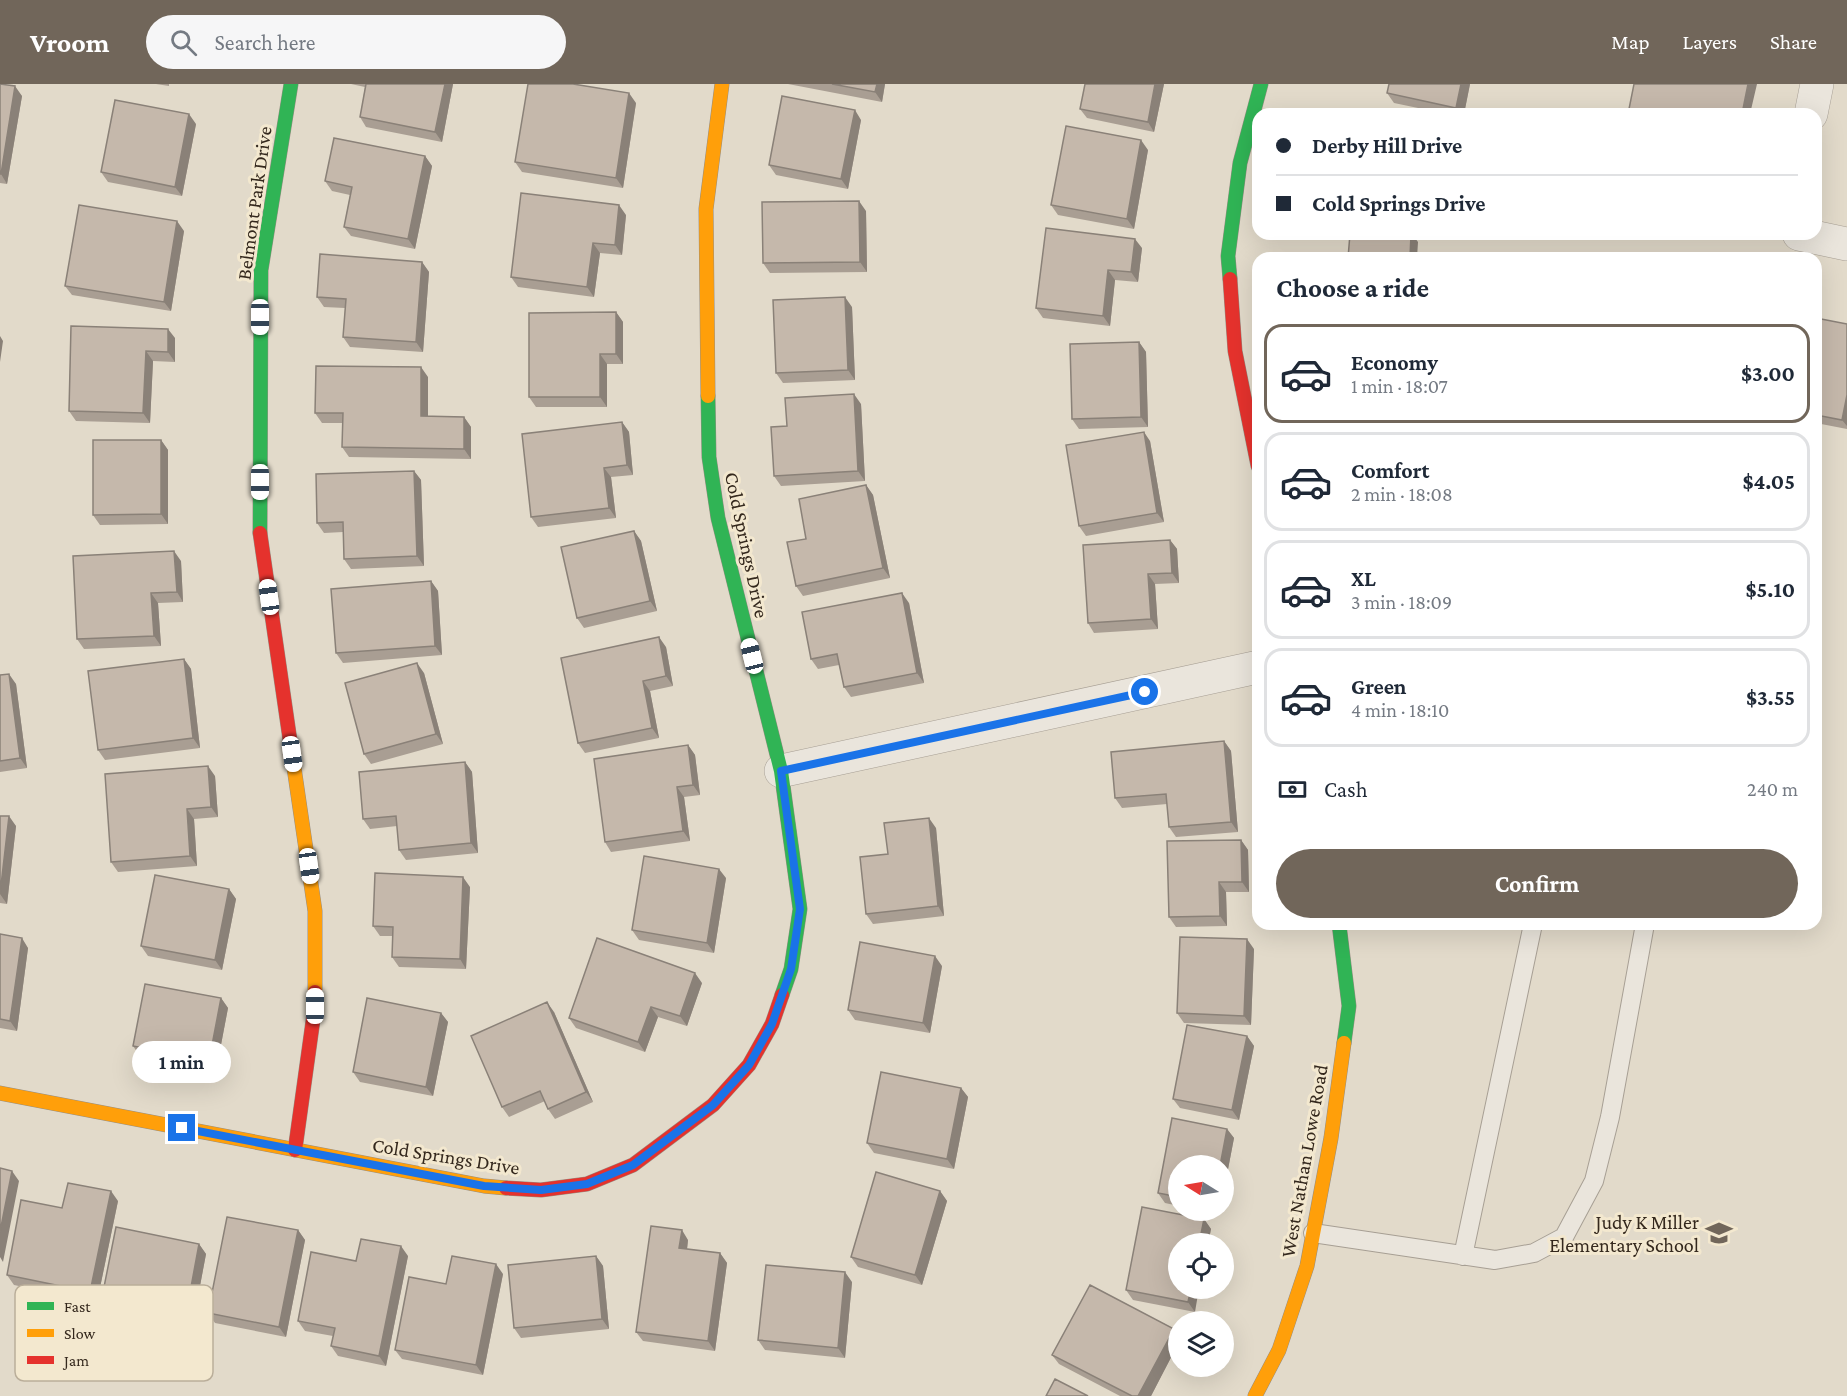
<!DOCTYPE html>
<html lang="en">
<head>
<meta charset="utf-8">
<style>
	:root { --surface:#fff; --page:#f6f6f7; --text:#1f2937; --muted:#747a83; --line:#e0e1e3; --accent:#71665a }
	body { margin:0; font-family:"Crimson Pro",serif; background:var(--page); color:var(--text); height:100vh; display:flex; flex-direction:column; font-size:22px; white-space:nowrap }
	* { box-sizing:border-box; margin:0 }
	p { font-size:20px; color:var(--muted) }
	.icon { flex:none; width:33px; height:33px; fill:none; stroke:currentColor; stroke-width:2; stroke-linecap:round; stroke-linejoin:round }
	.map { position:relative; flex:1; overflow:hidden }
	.details { position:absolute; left:1252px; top:168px; width:570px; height:678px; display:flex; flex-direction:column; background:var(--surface); border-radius:18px; box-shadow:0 6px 24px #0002 }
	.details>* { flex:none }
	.banner { position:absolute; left:1252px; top:24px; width:570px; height:132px; border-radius:18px; box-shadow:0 6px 24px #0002; display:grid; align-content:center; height:132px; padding:0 24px; background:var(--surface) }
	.needle { width:39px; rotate:281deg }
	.buttons { position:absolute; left:1168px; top:1071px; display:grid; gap:12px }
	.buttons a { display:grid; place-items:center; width:66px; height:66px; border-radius:50%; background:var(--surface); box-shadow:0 6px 24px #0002; font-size:30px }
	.end { position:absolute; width:27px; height:27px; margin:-14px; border:8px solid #1a73e8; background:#fff; box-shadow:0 0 0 3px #fff }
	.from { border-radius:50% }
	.bubble { position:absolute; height:42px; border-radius:21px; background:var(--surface); box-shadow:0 6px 24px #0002; font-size:20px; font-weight:700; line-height:42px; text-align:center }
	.car { position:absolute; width:18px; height:36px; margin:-18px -9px; border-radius:8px; box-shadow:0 0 4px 2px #0007; background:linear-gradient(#fff 24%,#345 0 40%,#fff 0 76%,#345 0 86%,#fff 0) }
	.banner b { display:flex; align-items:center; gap:21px; height:57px; font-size:22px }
	.banner b+b { border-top:2px solid var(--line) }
	.banner i { width:15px; height:15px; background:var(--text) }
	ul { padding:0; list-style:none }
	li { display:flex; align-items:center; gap:18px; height:99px; margin:0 12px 9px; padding:0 12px; border:3px solid var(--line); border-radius:18px }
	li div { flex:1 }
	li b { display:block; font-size:22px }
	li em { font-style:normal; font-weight:700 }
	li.current { border-color:var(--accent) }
	li>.icon { width:54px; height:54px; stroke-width:1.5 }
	h2 { padding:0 24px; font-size:27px; line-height:72px }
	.pay { display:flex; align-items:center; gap:15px; height:66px; padding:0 24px; font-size:22px }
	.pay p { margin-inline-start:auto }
	.cta { display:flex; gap:12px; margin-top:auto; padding:12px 24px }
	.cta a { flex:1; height:69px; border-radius:36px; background:var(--accent); color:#fff; font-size:24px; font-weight:700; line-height:69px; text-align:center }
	header { display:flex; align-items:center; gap:36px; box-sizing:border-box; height:84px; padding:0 30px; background:var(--accent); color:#fff }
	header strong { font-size:28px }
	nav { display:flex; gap:33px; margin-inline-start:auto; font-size:21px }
	.search { width:420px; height:54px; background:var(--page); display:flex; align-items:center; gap:15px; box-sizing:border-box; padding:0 21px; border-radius:33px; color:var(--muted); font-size:22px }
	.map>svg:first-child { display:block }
</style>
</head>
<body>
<header>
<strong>Vroom</strong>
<div class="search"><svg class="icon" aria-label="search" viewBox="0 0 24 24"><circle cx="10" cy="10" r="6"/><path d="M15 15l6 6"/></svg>Search here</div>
<nav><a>Map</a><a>Layers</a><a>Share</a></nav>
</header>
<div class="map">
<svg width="1847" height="1312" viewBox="0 0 1847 1312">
	<rect width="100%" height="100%" fill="#e2daca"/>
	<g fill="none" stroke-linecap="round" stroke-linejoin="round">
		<defs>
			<path id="lane" d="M1313 1149 1495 1176 1534 1169 1564 1153 1594 1097 1610 1033 1645 840
				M1463 1172 1533 840"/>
			<path id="street" d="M1811 30 1817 0
				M1799 150 1847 160
				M781 687 1258 583"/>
			<path id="fast" d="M1230 195 1228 172 1240 79 1261 0
				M708 312 709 373 718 434 781 687 800 825 791 885 782 911
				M260 449 261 186 291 0
				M1339 840 1349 922 1344 959"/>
			<path id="slow" d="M708 312 706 125 722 0
				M291 663 315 827V908
				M0 1009 484 1102 506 1104
				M1255 1312 1279 1266 1307 1182 1331 1054 1344 959"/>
			<path id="jam" d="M1230 195 1235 267 1258 382
				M260 449 291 663
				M295 1066 315 922V908
				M506 1104 541 1106 587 1100 633 1081 713 1021 749 981 772 940 782 911"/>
		</defs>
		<use href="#lane" stroke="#a79f94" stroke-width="20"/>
		<use href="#street" stroke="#a79f94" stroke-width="34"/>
		<use href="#fast" stroke="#968e83" stroke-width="15"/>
		<use href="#slow" stroke="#968e83" stroke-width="15"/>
		<use href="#jam" stroke="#968e83" stroke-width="15"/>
		<use href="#lane" stroke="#eae5dc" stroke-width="18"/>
		<use href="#street" stroke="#eae5dc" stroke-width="33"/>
		<use href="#fast" stroke="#30b455" stroke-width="14"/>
		<use href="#slow" stroke="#ff9f0a" stroke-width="14"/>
		<use href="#jam" stroke="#e5322d" stroke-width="14"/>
	</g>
	<path fill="#a99e93" d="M0 0 22 12 7 100 0 99Z
		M156 0H169V2Z
		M351 0H453L442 58 366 43 360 33 365 3Z
		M788 0H885L882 18Z
		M1164 0 1154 48 1087 34 1080 25Z
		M1470 0 1464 30H1447L1394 19 1387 9Z
		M636 19 623 104 522 88 515 78Z
		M861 36 848 105 776 91 769 81Z
		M196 40 182 112 108 98 101 88Z
		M1148 66 1134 145 1058 131 1051 121Z
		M425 72 432 82 415 165 351 152 344 143 350 111 332 107 325 97Z
		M866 127 867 188 770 189 763 179Z
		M626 131 622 171 600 169 594 213 518 203 511 193Z
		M184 147 171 227 72 211 65 202Z
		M1142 164 1138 198 1115 196 1110 242 1043 234 1036 224Z
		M422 178 429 188 423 268 350 263 343 253 345 224 324 223 317 213Z
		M852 223 855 296 783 299 776 289Z
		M616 228 623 238V280H607V323H536L529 313Z
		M1816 234 1847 240V345L1816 339Z
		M71 242 175 254V278L153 277 150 339 76 337 69 327Z
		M1139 258 1146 268 1148 343 1079 345 1072 335Z
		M428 293V332L464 333 471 343V375L349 373 342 363 343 339H322L315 329Z
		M861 320 865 397 781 402 774 392 787 342Z
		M622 338 629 348 633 391 611 393 616 434 538 443 531 433Z
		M161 356 168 366V440L100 441 93 431Z
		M1150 357 1164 438 1086 452 1079 442Z
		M414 387 421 396 424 482 351 485 344 475 343 448 324 449 317 439Z
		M866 401 873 411 890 494 803 512 796 502 806 455Z
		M634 447 641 457 657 527 584 544 577 534Z
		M1170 456 1177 465 1179 499 1155 500 1158 545 1094 549 1088 539Z
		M181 477 183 518 158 519 161 562 84 565 77 555Z
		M431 497 438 507 442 571 343 579 336 569Z
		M909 519 924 599 851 613 844 603 839 581 818 585 811 575Z
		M666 563 673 602 650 607 659 654 585 669 578 659Z
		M184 575 191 585 200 664 105 676 98 666Z
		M424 589 443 660 371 680 364 670Z
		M0 591 16 600 27 684 0 688Z
		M1224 657 1231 667 1238 748 1176 753 1169 743 1167 720 1122 724 1115 714Z
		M688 661 695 671 700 711 684 713 690 757 611 768 605 758Z
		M465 678 472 688 478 769 406 776 399 766 397 742 370 745 363 735Z
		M215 692 218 733 194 735 197 782 118 788 111 778Z
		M0 732 16 742 7 820 0 819Z
		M936 744 944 832 873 840 866 830 888 770Z
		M1241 756 1248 766 1249 808H1226L1227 842 1176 843 1169 833Z
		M726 794 714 869 639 856 632 846Z
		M470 803 466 885 399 883 392 873 393 852H380L373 842Z
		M229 805 236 815 222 886 148 872 141 862Z
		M0 850 28 864 17 947 0 944Z
		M1254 865 1251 941 1184 939 1177 929Z
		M942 882 930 949 855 936 848 926Z
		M702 899 687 942 658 933 645 968 576 944 569 934Z
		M221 914 228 924 216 987 140 972 133 962Z
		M554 928 593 1018 555 1035 548 1025 545 1017 509 1033 502 1023Z
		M441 929 448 938 433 1012 360 998 353 988Z
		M1247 952 1254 962 1239 1036 1180 1024 1173 1015Z
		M961 1004 968 1013 954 1085 874 1069 867 1059Z
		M1172 1034 1227 1045 1234 1054 1224 1106V1082H1179V1122L1165 1119 1158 1109Z
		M940 1107 947 1117 922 1201 858 1183 851 1173Z
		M118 1117 97 1218 14 1201 7 1191Z
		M1202 1126H1220L1219 1130Z
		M1204 1135 1211 1145 1208 1160H1179L1195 1228 1133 1216 1126 1206Z
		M298 1146 305 1156 286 1253 215 1239 208 1229Z
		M688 1156 687 1165 720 1169 727 1179 715 1267 643 1257 636 1248Z
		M199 1160 206 1170 193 1239 109 1223 102 1213Z
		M408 1172 386 1282 338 1272 331 1262 333 1252 305 1247 298 1237 356 1177Z
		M596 1172 603 1182 609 1245 521 1254 514 1244Z
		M503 1190 483 1291 402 1275 395 1266 446 1200Z
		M852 1198 845 1274 765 1266 758 1256Z
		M1179 1252V1258L1151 1312H1120L1059 1280 1052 1271Z"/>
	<path fill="#8a8178" d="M445 0H453L442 58 435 48Z
		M877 0H885L882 18 875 8Z
		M1155 0H1164L1154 48 1148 38Z
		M1461 0H1470L1464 30H1461L1456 24Z
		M1748 0H1757L1750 30H1742Z
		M15 2 22 12 7 100 1 90Z
		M629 9 636 19 623 104 616 94Z
		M855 26 861 36 848 105 841 95Z
		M189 30 196 40 182 112 175 103Z
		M1141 56 1148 66 1134 145 1127 135Z
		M425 72 432 82 415 165 408 155Z
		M859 117 866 127 867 188 860 178Z
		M619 121 626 131 622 171 615 161Z
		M177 137 184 147 171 227 164 218Z
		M1411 150H1412L1418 158 1417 174H1410Z
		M1135 155 1142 164 1138 198 1131 188Z
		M593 159 600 169 594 213 587 203Z
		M422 178 429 188 423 268 416 258Z
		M1108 186 1115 196 1110 242 1103 232Z
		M845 213 852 223 855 296 848 286Z
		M616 228 623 238V280L616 270Z
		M168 245 175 254V278L168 268Z
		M0 252 3 257 0 278Z
		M1139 258 1146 268 1148 343 1141 333Z
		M146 267 153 277 150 339 143 329Z
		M600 270 607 280V323L600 313Z
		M421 283 428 293V342L421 332Z
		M854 310 861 320 865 397 858 387Z
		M1847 311V342L1842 336Z
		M464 333 471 343V375L464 365Z
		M622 338 629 348 633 391 627 381Z
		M1144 348 1150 357 1164 438 1157 429Z
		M161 356 168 366V440L161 430Z
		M604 384 611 393 616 434 609 424Z
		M414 387 421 396 424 482 417 472Z
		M866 401 873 411 890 494 883 484Z
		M634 447 641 457 657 527 650 517Z
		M1170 456 1177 465 1179 499 1172 489Z
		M174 467 181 477 183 518 177 508Z
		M1148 490 1155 500 1158 545 1151 535Z
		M431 497 438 507 442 571 435 562Z
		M151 509 158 519 161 562 154 552Z
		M902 509 909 519 924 599 917 589Z
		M659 553 666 563 673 602 666 592Z
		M184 575 191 585 200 664 193 654Z
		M417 579 424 589 443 660 436 650Z
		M9 590 16 600 27 684 20 674Z
		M643 597 650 607 659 654 652 644Z
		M1224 657 1231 667 1238 748 1231 738Z
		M688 661 695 671 700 711 693 701Z
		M465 678 472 688 478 769 471 759Z
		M208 682 215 692 218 733 211 723Z
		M677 703 684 713 690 757 683 747Z
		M187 725 194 735 197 782 190 772Z
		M9 732 16 742 7 820 0 810Z
		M929 734 936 744 944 832 938 822Z
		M1241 756 1248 766 1249 808 1242 798Z
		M719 785 726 794 714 869 707 859Z
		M463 793 470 803 466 885 460 875Z
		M1219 798 1226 808 1227 842 1220 832Z
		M229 805 236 815 222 886 215 876Z
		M22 854 28 864 17 947 10 937Z
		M1247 855 1254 865 1251 941 1244 932Z
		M935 872 942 882 930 949 923 939Z
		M695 889 702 899 687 942 680 932Z
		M221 914 228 924 216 987 209 977Z
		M547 918 554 928 593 1018 586 1008Z
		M651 923 658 933 645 968 638 958Z
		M441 929 448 938 433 1012 426 1003Z
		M1247 952 1254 962 1239 1036 1232 1026Z
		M961 1004 968 1013 954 1085 947 1075Z
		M1227 1045 1234 1054 1224 1106V1082H1220Z
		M12 1087 19 1097 3 1178 0 1173V1148Z
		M111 1107 118 1117 97 1218 90 1208Z
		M940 1107 947 1117 922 1201 915 1191Z
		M1204 1135 1211 1145 1208 1160H1199Z
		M298 1146 305 1156 286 1253 279 1243Z
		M682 1146 688 1156 686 1174 679 1164Z
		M199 1160 206 1170 193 1239 186 1230Z
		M401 1162 408 1172 386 1282 379 1272Z
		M720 1169 727 1179 715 1267 708 1257Z
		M596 1172 603 1182 609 1245 602 1235Z
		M496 1180 503 1190 483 1291 476 1281Z
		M845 1188 852 1198 845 1274 838 1264Z
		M1191 1204H1199L1195 1228 1188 1218Z
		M1174 1245 1179 1252V1258L1151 1312H1138Z"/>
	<path fill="#c5b8ab" stroke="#8a8178" stroke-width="1.5" d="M0 0 15 2 1 90H0Z
		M366 0H445L435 48 360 33Z
		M528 0H573L629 9 616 94 515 78Z
		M832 0H877L875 8Z
		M1085 0H1155L1148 38 1080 25Z
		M1389 0H1461L1456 24 1387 9Z
		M1634 0H1748L1742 30H1628Z
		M782 12 855 26 841 95 769 81Z
		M115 16 189 30 175 103 101 88Z
		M1066 42 1141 56 1127 135 1051 121Z
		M334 54 425 72 408 155 344 143 352 103 325 97Z
		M521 109 619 121 615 161 593 159 587 203 511 193Z
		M859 117 860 178 763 179 762 118Z
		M79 121 177 137 164 218 65 202Z
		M1046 144 1135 155 1131 188 1108 186 1103 232 1036 224Z
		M1350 150H1411L1410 174H1348Z
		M320 170 422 178 416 258 343 253 346 215 317 213Z
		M845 213 848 286 776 289 773 216Z
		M616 228V270H600V313H529V229Z
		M1816 234 1847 240V311L1842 336 1816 331Z
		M71 242 168 245V268L146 267 143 329 69 327Z
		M1139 258 1141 333 1072 335 1070 260Z
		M316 282 421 283V332L464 333V365L342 363 343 329H315Z
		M854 310 858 387 774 392 771 343 787 342 785 314Z
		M622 338 627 381 604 384 609 424 531 433 522 350Z
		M1144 348 1157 429 1079 442 1066 361Z
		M93 356H161V430L93 431Z
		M414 387 417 472 344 475 343 438 317 439 316 390Z
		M866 401 883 484 796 502 787 458 806 455 799 415Z
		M634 447 650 517 577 534 561 463Z
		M1170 456 1172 489 1148 490 1151 535 1088 539 1083 461Z
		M174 467 177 508 151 509 154 552 77 555 73 472Z
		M431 497 435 562 336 569 331 505Z
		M902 509 917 589 844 603 837 570 811 575 802 528Z
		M659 553 666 592 643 597 652 644 578 659 561 574Z
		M184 575 193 654 98 666 88 587Z
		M417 579 436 650 364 670 345 599Z
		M9 590 20 674 0 677V591Z
		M1224 657 1231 738 1169 743 1166 710 1115 714 1111 668Z
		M688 661 693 701 677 703 683 747 605 758 594 675Z
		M465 678 471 759 399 766 396 732 363 735 359 688Z
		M208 682 211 723 187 725 190 772 111 778 105 690Z
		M0 732H9L0 810Z
		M929 734 938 822 866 830 860 773 888 770 884 739Z
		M1241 756 1242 798H1219L1220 832 1169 833 1167 757Z
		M644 772 719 785 707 859 632 846Z
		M375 789 463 793 460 875 392 873 393 843 373 842Z
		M155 791 229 805 215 876 141 862Z
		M0 850 22 854 10 937 0 935Z
		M1180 853 1247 855 1244 932 1177 929Z
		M597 854 695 889 680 932 651 923 638 958 569 934Z
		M860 858 935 872 923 939 848 926Z
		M145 900 221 914 209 977 133 962Z
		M367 914 441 929 426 1003 353 988Z
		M547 918 586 1008 548 1025 540 1007 502 1023 471 952Z
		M1187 941 1247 952 1232 1026 1173 1015Z
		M881 988 961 1004 947 1075 867 1059Z
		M1172 1034 1227 1045 1220 1082H1179V1113L1158 1109Z
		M0 1084 12 1087 0 1148Z
		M876 1088 940 1107 915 1191 851 1173Z
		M68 1099 111 1107 90 1208 7 1191 21 1116 62 1124Z
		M1142 1123 1204 1135 1199 1160H1179V1204H1191L1188 1218 1126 1206Z
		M227 1133 298 1146 279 1243 208 1229Z
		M651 1142 682 1146 679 1164 720 1169 708 1257 636 1248Z
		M116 1143 199 1160 186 1230 102 1213Z
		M361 1155 401 1162 379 1272 331 1262 335 1244 298 1237 311 1168 356 1177Z
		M452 1172 496 1180 476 1281 395 1266 409 1193 446 1200Z
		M596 1172 602 1235 514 1244 508 1181Z
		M766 1181 845 1188 838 1264 758 1256Z
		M1090 1201 1174 1245 1138 1312H1132L1052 1271Z
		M1055 1295 1088 1312H1046Z"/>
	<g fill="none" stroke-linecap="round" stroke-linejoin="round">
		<path stroke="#1a73e8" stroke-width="8" d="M182 1044 484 1102 541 1106 587 1100 633 1081 713 1021 749 981 772 940 791 885 800 825 781 687 1145 608"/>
	</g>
	<defs>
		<symbol id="school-bare" viewBox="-9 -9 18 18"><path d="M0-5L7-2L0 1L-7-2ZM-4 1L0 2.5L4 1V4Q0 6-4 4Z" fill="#71665a" stroke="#f3e8cf" stroke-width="2.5" paint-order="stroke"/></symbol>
	</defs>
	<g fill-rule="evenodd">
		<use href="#school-bare" x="1700" y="1130" width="38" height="38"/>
	</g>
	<g text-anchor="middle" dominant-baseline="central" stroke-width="6" stroke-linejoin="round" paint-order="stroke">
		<g font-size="20" fill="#34281d" stroke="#f3e8cf">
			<text transform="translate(254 119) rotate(-82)">Belmont Park Drive</text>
			<text transform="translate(747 461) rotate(78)">Cold Springs Drive</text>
			<text transform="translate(446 1072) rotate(9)">Cold Springs Drive</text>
			<text transform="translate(1304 1077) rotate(-80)">West Nathan Lowe Road</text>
		</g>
		<g font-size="20" fill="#34281d" stroke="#f3e8cf" text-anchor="end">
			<text x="1699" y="1138">Judy K Miller<tspan x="1699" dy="23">Elementary School</tspan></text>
		</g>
	</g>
	<rect x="15" y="1201" width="198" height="96" rx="9" fill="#f3e8cf" stroke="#baae9a" stroke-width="1.5"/>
	<rect x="27" y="1218" width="27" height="8" fill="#30b455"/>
	<rect x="27" y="1245" width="27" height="8" fill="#ff9f0a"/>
	<rect x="27" y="1272" width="27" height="8" fill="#e5322d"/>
	<g font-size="16" fill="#34281d">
		<text x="64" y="1228">Fast</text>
		<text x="64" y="1255">Slow</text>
		<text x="64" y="1282">Jam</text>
	</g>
</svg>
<div class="buttons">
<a><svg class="needle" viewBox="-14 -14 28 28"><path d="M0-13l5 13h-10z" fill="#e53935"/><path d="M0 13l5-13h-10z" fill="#747a83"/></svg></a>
<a><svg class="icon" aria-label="locate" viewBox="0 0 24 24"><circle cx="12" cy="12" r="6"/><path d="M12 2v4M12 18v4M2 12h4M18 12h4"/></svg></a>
<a><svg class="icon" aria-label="layers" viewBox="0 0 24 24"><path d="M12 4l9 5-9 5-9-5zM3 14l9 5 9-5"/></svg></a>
</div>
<i class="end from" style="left:1145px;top:608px"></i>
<i class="end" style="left:182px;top:1044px"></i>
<div class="bubble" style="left:132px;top:957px;width:99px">1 min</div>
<i class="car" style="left:260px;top:233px;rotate:180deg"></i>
<i class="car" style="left:260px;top:398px;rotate:180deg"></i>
<i class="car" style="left:269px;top:513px;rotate:352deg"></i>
<i class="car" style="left:752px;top:572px;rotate:346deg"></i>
<i class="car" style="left:292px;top:670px;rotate:172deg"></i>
<i class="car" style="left:309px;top:782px;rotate:172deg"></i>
<i class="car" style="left:315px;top:922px;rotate:0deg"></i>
<div class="banner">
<b><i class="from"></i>Derby Hill Drive</b>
<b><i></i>Cold Springs Drive</b>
</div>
<section class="details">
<h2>Choose a ride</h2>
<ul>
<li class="current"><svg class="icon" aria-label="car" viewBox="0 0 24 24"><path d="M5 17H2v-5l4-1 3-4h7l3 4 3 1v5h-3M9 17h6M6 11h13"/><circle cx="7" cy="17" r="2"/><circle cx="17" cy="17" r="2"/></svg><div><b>Economy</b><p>1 min · 18:07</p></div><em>$3.00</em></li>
<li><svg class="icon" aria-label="car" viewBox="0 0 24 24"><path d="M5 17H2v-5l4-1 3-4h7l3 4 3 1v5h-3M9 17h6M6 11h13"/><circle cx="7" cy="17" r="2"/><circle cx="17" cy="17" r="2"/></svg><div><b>Comfort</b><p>2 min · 18:08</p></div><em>$4.05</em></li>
<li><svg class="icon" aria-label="car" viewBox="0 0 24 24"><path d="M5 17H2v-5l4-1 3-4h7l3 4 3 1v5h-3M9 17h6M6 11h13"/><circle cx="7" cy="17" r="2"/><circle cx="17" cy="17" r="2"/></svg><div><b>XL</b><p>3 min · 18:09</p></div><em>$5.10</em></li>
<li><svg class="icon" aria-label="car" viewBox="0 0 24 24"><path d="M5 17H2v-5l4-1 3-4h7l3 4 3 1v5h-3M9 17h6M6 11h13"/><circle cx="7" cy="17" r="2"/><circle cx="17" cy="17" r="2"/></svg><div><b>Green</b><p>4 min · 18:10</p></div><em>$3.55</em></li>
</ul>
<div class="pay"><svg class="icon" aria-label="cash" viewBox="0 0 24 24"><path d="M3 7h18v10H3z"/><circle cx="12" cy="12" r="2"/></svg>Cash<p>240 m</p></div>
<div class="cta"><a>Confirm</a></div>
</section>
</div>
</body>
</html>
